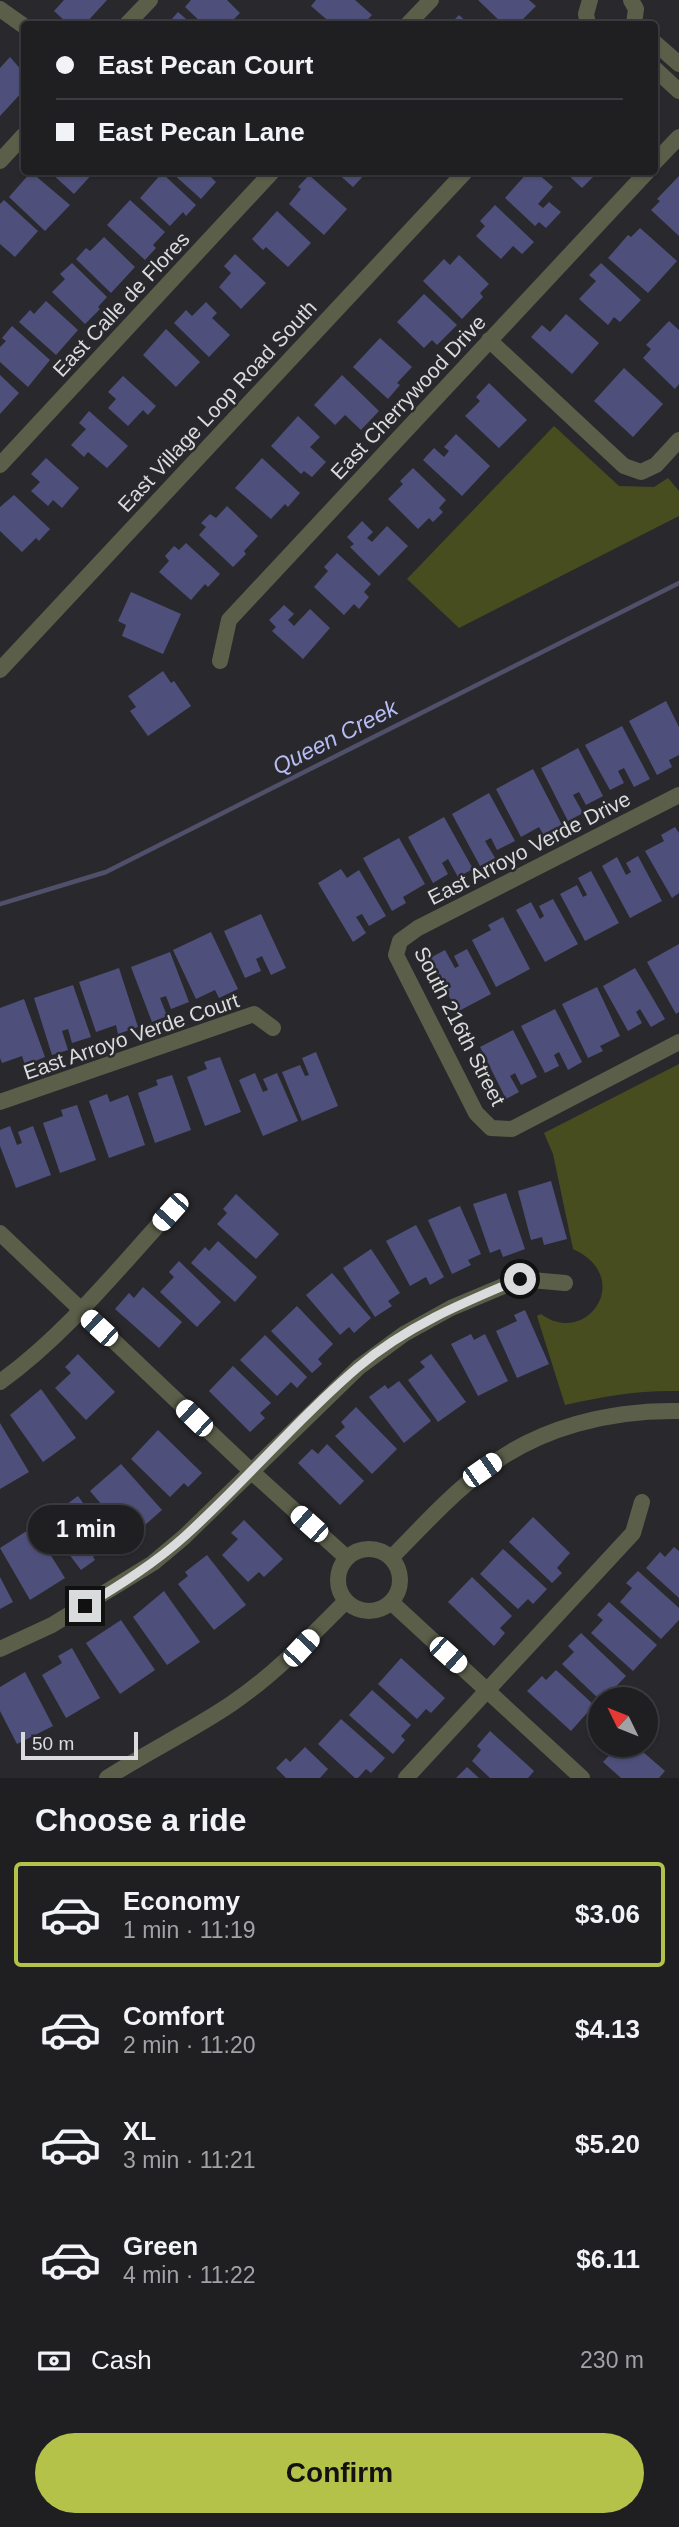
<!DOCTYPE html>
<html lang="en">
<head>
<meta charset="utf-8">
<style>
	:root { --surface:#1f1f22; --page:#2c2c2f; --text:#f1f3f6; --muted:#a1a2a5; --line:#3c3d40; --accent:#b5c24a }
	body { margin:0; font-family:Helvetica,sans-serif; background:var(--page); color:var(--text); height:100vh; display:flex; flex-direction:column; font-size:26px; white-space:nowrap }
	* { box-sizing:border-box; margin:0 }
	p { font-size:23px; color:var(--muted) }
	.icon { flex:none; width:38px; height:38px; fill:none; stroke:currentColor; stroke-width:2; stroke-linecap:round; stroke-linejoin:round }
	.map { position:relative; height:1778px; overflow:hidden }
	.details { display:flex; flex-direction:column; background:var(--surface); flex:1 }
	.details>* { flex:none }
	.guide { position:absolute; left:21px; top:21px; width:637px; height:154px; border-radius:7px; box-shadow:0 2px 5px #0004,0 0 0 2px var(--line); display:grid; align-content:center; height:154px; padding:0 35px; background:var(--surface) }
	.needle { width:46px; rotate:313deg }
	.buttons { position:absolute; left:588px; top:1687px; display:grid; gap:14px }
	.buttons a { display:grid; place-items:center; width:70px; height:70px; border-radius:50%; background:var(--surface); box-shadow:0 2px 5px #0004,0 0 0 2px var(--line); font-size:35px }
	.scale { position:absolute; left:21px; bottom:18px; width:117px; box-sizing:border-box; padding-left:7px; border:4px solid #dadbdd; border-top:0; font-size:19px; line-height:24px; white-space:nowrap; color:#dadbdd; -webkit-text-stroke:5px #29292d; paint-order:stroke }
	.end { position:absolute; width:32px; height:32px; margin:-16px; border:9px solid #dadbdd; background:#111; box-shadow:0 0 0 4px #111 }
	.from { border-radius:50% }
	.bubble { position:absolute; height:49px; border-radius:24px; background:var(--surface); box-shadow:0 2px 5px #0004,0 0 0 2px var(--line); font-size:23px; font-weight:700; line-height:49px; text-align:center }
	.car { position:absolute; width:21px; height:42px; margin:-21px -10px; border-radius:9px; box-shadow:0 0 5px 2px #0007; background:linear-gradient(#fff 24%,#345 0 40%,#fff 0 76%,#345 0 86%,#fff 0) }
	.guide b { display:flex; align-items:center; gap:24px; height:66px; font-size:26px }
	.guide b+b { border-top:2px solid var(--line) }
	.guide i { width:18px; height:18px; background:var(--text) }
	ul { padding:0; list-style:none }
	li { display:flex; align-items:center; gap:21px; height:105px; margin:0 14px 10px; padding:0 21px; border:4px solid transparent; border-radius:7px }
	li div { flex:1 }
	li b { display:block; font-size:26px }
	li em { font-style:normal; font-weight:700 }
	li.selected { border-color:var(--accent) }
	li>.icon { width:63px; height:63px; stroke-width:1.5 }
	h2 { padding:0 35px; font-size:32px; line-height:84px }
	.pay { display:flex; align-items:center; gap:18px; height:77px; padding:0 35px; font-size:26px }
	.pay p { margin-inline-start:auto }
	.cta { display:flex; gap:14px; margin-top:auto; padding:14px 35px }
	.cta a { flex:1; height:80px; border-radius:42px; background:var(--accent); color:#111; font-size:28px; font-weight:700; line-height:80px; text-align:center }
	.map>svg:first-child { display:block }
</style>
</head>
<body>
<div class="map">
<svg width="679" height="1778" viewBox="0 0 679 1778">
	<rect width="100%" height="100%" fill="#29292d"/>
	<path fill="#484d20" d="M554 426 619 486 654 487 668 478 679 491V516L459 628 407 579Z
		M679 1064V1391C639 1390 604 1396 565 1405L537 1316 541 1314C587 1348 635 1277 573 1249L553 1154 544 1133Z"/>
	<g fill="none" stroke-linecap="round" stroke-linejoin="round">
		<path stroke="#51506b" stroke-width="4.5" d="M0 904 106 872 679 583"/>
	</g>
	<path fill="#4e507b" d="M64 0H107L85 24H73L67 19 65 21 54 11Z
		M191 0H227L240 13 229 24H203L185 7Z
		M316 0H355L372 15 363 24H332L311 6Z
		M478 0H529L536 6 518 24H503Z
		M178 12 192 24H174L171 20Z
		M459 15 469 24H450Z
		M10 57 24 73V90L0 116V68Z
		M31 172 70 205 45 231 9 197Z
		M50 172H94L74 194Z
		M171 172H212L209 175 216 182 201 199Z
		M336 172H367L353 187Z
		M528 172H536L553 187 538 204 543 208 549 202 561 212 546 228 539 222 535 226 505 198Z
		M565 172H598L582 188Z
		M162 173 196 205 186 216 183 212 170 226 140 198Z
		M309 175 347 209 324 235 289 204 301 189 298 187Z
		M679 176V236L651 210 660 201 657 199Z
		M4 200 38 231 15 257 0 244V204Z
		M130 200 165 232 153 245 156 248 145 260 107 225Z
		M495 205 534 242 522 254 513 246 501 259 476 236 485 226 480 221Z
		M277 211 311 243 288 267 266 247 263 250 252 239Z
		M640 228 677 261 648 293 608 258 628 235 631 237Z
		M104 237 135 267 111 293 76 259 86 248 90 251Z
		M235 254 266 283 241 309 219 287 231 273 224 266Z
		M459 255 489 284 480 293 483 297 462 319 423 281 444 259 450 265Z
		M72 263 107 297 98 307 100 309 85 324 52 292 65 279 60 274Z
		M601 263 641 300 620 322 614 317 608 325 579 299 596 281 589 275Z
		M424 294 457 325 437 345 432 340 424 348 397 322Z
		M46 301 78 330 56 355 19 322 30 310 34 314Z
		M206 302 217 313 212 318 230 335 209 357 174 323 186 310 192 316Z
		M566 314 599 343 572 374 531 337 542 325 550 332Z
		M669 321 679 330V384L675 389 643 358 651 349 646 345Z
		M12 326 50 360 28 387 0 362V347L6 341 2 338Z
		M166 329 200 362 176 387 143 355Z
		M380 338 412 367 397 383 400 385 388 399 353 367Z
		M624 368 663 404 633 437 594 401Z
		M0 375 19 393 0 414Z
		M342 375 379 411 361 430 345 415 335 425 314 405Z
		M123 376 156 406 148 415 143 410 128 426 108 408 116 399 108 392Z
		M489 383 527 420 499 448 465 416 480 401 476 397Z
		M89 411 128 446 107 468 88 452 84 457 71 445 86 429 79 423Z
		M298 416 320 437 310 447 326 462 312 477 304 471 301 474 271 446Z
		M456 434 490 466 462 496 423 460 434 448 444 457 449 451 444 447Z
		M46 458 79 488 62 508 53 500 48 506 31 491 40 482 31 474Z
		M262 458 300 493 288 507 285 504 271 519 235 488Z
		M413 468 446 500 439 508 443 512 433 522 429 518 418 529 388 499 403 484 400 481Z
		M14 495 50 529 39 541 36 538 22 552 0 531V507Z
		M227 506 258 536 244 551 246 554 233 567 199 535 206 527 201 523 210 514 216 518Z
		M362 521 373 532 367 538 372 542 387 526 408 546 379 576 350 547 354 544 347 537Z
		M186 543 220 574 208 587 205 584 191 600 159 572 169 561 165 556 174 546 179 550Z
		M337 553 371 584 364 592 369 597 359 609 354 604 344 615 314 587 328 571 324 567Z
		M131 592 181 614 163 654 122 636 126 625 118 621Z
		M284 605 294 614 288 620 294 626 310 609 330 628 303 659 272 631 276 627 269 620Z
		M163 671 171 683 174 681 191 706 148 736 130 711 136 707 128 696Z
		M666 701 679 727V755L669 760 672 767 657 775 629 721Z
		M622 726 650 779 634 787 624 768 618 771 624 783 610 790 585 745Z
		M578 748 603 796 586 805 579 792 573 795 583 813 568 821 541 768Z
		M533 769 562 825 543 834 539 827 521 837 496 789Z
		M489 793 515 841 497 850 491 838 485 841 495 858 480 866 452 814Z
		M444 817 473 869 458 877 448 859 442 863 448 874 433 883 408 837Z
		M675 827 679 833V893L672 898 645 851 664 841 661 835Z
		M399 838 425 884 403 897 406 903 392 911 363 858Z
		M638 856 662 901 630 918 602 866 617 857 626 875 631 872 626 863Z
		M341 869 347 878 359 870 386 916 369 926 362 914 356 917 366 933 353 942 318 883Z
		M591 871 619 923 585 941 560 894 577 885 583 897 587 895 578 878Z
		M553 899 578 944 545 962 516 910 531 902 540 919 544 916 539 906Z
		M261 914 286 968 271 975 262 956 256 959 261 971 245 978 224 931Z
		M503 917 530 969 496 987 472 940 491 930 488 925Z
		M211 932 238 989 219 998 215 990 196 999 173 950Z
		M679 944V1012L676 1014 647 962Z
		M467 949 491 994 457 1012 430 958 445 950 455 968 459 966 454 956Z
		M170 952 189 1002 171 1009 166 996 160 998 167 1016 152 1022 131 967Z
		M119 968 138 1027 118 1034 116 1025 96 1032 79 982Z
		M635 968 665 1019 651 1027 640 1009 636 1012 642 1023 628 1031 603 986Z
		M73 985 91 1037 72 1043 68 1029 62 1031 68 1050 52 1055 34 998Z
		M597 987 620 1036 600 1046 603 1051 588 1058 562 1004Z
		M24 999 45 1057 25 1065 22 1056 2 1063 0 1058V1008Z
		M555 1009 582 1062 568 1070 559 1052 554 1055 559 1066 545 1073 521 1026Z
		M513 1030 537 1077 521 1085 515 1073 510 1076 519 1092 506 1099 480 1047Z
		M316 1052 338 1106 302 1121 282 1072 300 1065 305 1076 309 1075 302 1058Z
		M220 1057 241 1112 205 1126 187 1077 207 1069 204 1062Z
		M255 1073 263 1092 268 1090 263 1079 277 1073 298 1121 263 1136 239 1080Z
		M172 1075 191 1130 155 1143 138 1093 158 1085 156 1080Z
		M107 1094 110 1102 128 1095 145 1145 109 1158 89 1101Z
		M77 1105 96 1160 60 1173 43 1123 63 1116 61 1110Z
		M10 1126 17 1145 22 1143 18 1132 33 1126 51 1175 16 1188 0 1146V1130Z
		M551 1181 567 1239 544 1245 542 1237 531 1240 518 1191Z
		M506 1193 525 1249 503 1257 500 1249 490 1253 473 1204Z
		M236 1194 279 1234 256 1259 217 1224 227 1213 223 1209Z
		M460 1206 481 1254 468 1260 471 1265 452 1274 428 1220Z
		M416 1225 444 1277 430 1285 426 1277 410 1286 386 1241Z
		M218 1241 257 1277 235 1302 191 1263 205 1247 209 1251Z
		M371 1249 400 1293 388 1301 392 1306 375 1317 343 1268Z
		M179 1261 221 1302 197 1327 160 1292 174 1277 169 1272Z
		M332 1273 371 1318 354 1333 349 1327 340 1335 306 1295Z
		M143 1287 182 1322 159 1348 115 1309 129 1293 134 1298Z
		M297 1306 333 1344 318 1359 322 1364 312 1373 271 1331Z
		M525 1310 549 1364 517 1378 496 1331 517 1321 514 1315Z
		M471 1334 474 1340 485 1334 508 1381 478 1396 451 1344Z
		M265 1335 307 1377 297 1388 291 1382 277 1396 240 1360Z
		M78 1354 115 1392 86 1420 55 1388 71 1373 65 1367Z
		M431 1354 466 1402 438 1422 408 1380 425 1367 420 1362Z
		M233 1366 271 1403 260 1413 265 1418 250 1432 209 1391Z
		M399 1381 431 1421 404 1443 369 1397 385 1385 388 1389Z
		M41 1389 76 1438 43 1462 10 1415Z
		M356 1407 397 1449 372 1474 335 1436 345 1427 341 1422Z
		M0 1423 29 1472 0 1489Z
		M158 1430 202 1473 188 1487 184 1483 170 1497 131 1459Z
		M327 1444 364 1481 340 1505 298 1463 312 1449 318 1454Z
		M121 1464 162 1510 145 1525 142 1522 127 1534 90 1491Z
		M78 1496 112 1543 93 1557 95 1560 81 1570 44 1521Z
		M533 1517 570 1553 557 1568 562 1573 552 1583 509 1542Z
		M244 1520 283 1559 264 1577 259 1572 248 1582 222 1555 238 1539 231 1533Z
		M33 1527 65 1578 30 1600 0 1548Z
		M674 1547 679 1551V1598L646 1568 660 1552 665 1557Z
		M503 1549 547 1589 533 1604 528 1599 518 1609 480 1574Z
		M207 1555 246 1605 214 1630 178 1584 188 1576 185 1572Z
		M638 1571 679 1608V1620L661 1639 620 1602 632 1588 626 1583Z
		M0 1577 13 1602 0 1609Z
		M472 1577 512 1616 500 1628 505 1633 494 1646 448 1602Z
		M164 1591 200 1642 167 1665 133 1617Z
		M609 1602 657 1645 633 1671 591 1633 603 1620 597 1615Z
		M121 1620 155 1670 120 1694 86 1643Z
		M581 1633 626 1676 604 1699H599L562 1664 574 1652 568 1646Z
		M72 1648 100 1698 66 1718 42 1675 62 1663 58 1656Z
		M401 1658 445 1698 431 1713 426 1709 417 1719 378 1684Z
		M556 1670 594 1705 571 1731 527 1691 542 1676 546 1680Z
		M25 1672 53 1726 17 1744 0 1711V1687Z
		M372 1690 411 1725 401 1736 405 1740 393 1754 349 1715Z
		M341 1719 385 1758 371 1773 366 1769 358 1778H355L318 1744Z
		M490 1731 534 1771 528 1778H490L472 1761 481 1750 477 1746Z
		M619 1745H635L665 1771 659 1778H621L603 1762Z
		M305 1747 328 1769 320 1778H286L276 1768 286 1758 290 1762Z
		M467 1767 479 1778H456Z"/>
	<g fill="none" stroke-linecap="round" stroke-linejoin="round">
		<path stroke="#5b5f4a" stroke-width="16" d="M631 0 636 9 634 24
			M0 9 24 26
			M127 24 150 0
			M408 24 431 0
			M588 24 586 14 590 0
			M654 42 679 64
			M654 68 679 91
			M0 161 24 135
			M654 163 679 137
			M489 340 624 466 641 472 656 465 679 440
			M0 465 272 172
			M220 661 229 620 647 172
			M0 670 465 172
			M679 795 418 928 400 941 396 955 476 1113 491 1128 512 1129 679 1042
			M0 1102 254 1014 273 1028
			M0 1233 252 1472 347 1558
			M0 1382C65 1335 117 1270 170 1212
			M338 1580a31 31 0 1 1 62 0a31 31 0 1 1-62 0Z
			M391 1558C421 1528 450 1495 484 1470 539 1427 610 1410 679 1411
			M391 1602 582 1778
			M0 1649 52 1625 153 1563 184 1537 359 1367 404 1334 451 1308 520 1279 565 1283
			M107 1778C147 1752 191 1731 231 1704 274 1675 309 1638 346 1601
			M406 1778 633 1533 642 1502"/>
	</g>
	<g fill="none" stroke-linecap="round" stroke-linejoin="round">
		<path stroke="#dadbdd" stroke-width="9" d="M85 1606C120 1585 155 1563 185 1536 245 1482 296 1420 357 1368 405 1327 462 1303 520 1279"/>
	</g>
	<g text-anchor="middle" dominant-baseline="central" stroke-width="5" stroke-linejoin="round" paint-order="stroke">
		<g font-size="21" fill="#dadbdd" stroke="#29292d">
			<text transform="translate(121 304) rotate(-47)">East Calle de Flores</text>
			<text transform="translate(408 397) rotate(-47)">East Cherrywood Drive</text>
			<text transform="translate(217 406) rotate(-47)">East Village Loop Road South</text>
			<text transform="translate(529 848) rotate(-27)">East Arroyo Verde Drive</text>
			<text transform="translate(460 1026) rotate(63)">South 216th Street</text>
			<text transform="translate(131 1036) rotate(-19)">East Arroyo Verde Court</text>
		</g>
		<g font-size="23" font-style="italic" fill="#b8bcf5" stroke="#29292d">
			<text transform="translate(335 737) rotate(-27)">Queen Creek</text>
		</g>
	</g>
</svg>
<div class="buttons">
<a><svg class="needle" viewBox="-14 -14 28 28"><path d="M0-13l5 13h-10z" fill="#e53935"/><path d="M0 13l5-13h-10z" fill="#a1a2a5"/></svg></a>
</div>
<div class="scale">50 m</div>
<i class="end from" style="left:520px;top:1279px"></i>
<i class="end" style="left:85px;top:1606px"></i>
<div class="bubble" style="left:28px;top:1505px;width:116px">1 min</div>
<i class="car" style="left:170px;top:1212px;rotate:222deg"></i>
<i class="car" style="left:99px;top:1328px;rotate:313deg"></i>
<i class="car" style="left:194px;top:1418px;rotate:314deg"></i>
<i class="car" style="left:482px;top:1470px;rotate:55deg"></i>
<i class="car" style="left:309px;top:1524px;rotate:312deg"></i>
<i class="car" style="left:301px;top:1648px;rotate:43deg"></i>
<i class="car" style="left:448px;top:1655px;rotate:132deg"></i>
<div class="guide">
<b><i class="from"></i>East Pecan Court</b>
<b><i></i>East Pecan Lane</b>
</div>
</div>
<section class="details">
<h2>Choose a ride</h2>
<ul>
<li class="selected"><svg class="icon" aria-label="car" viewBox="0 0 24 24"><path d="M5 17H2v-5l4-1 3-4h7l3 4 3 1v5h-3M9 17h6M6 11h13"/><circle cx="7" cy="17" r="2"/><circle cx="17" cy="17" r="2"/></svg><div><b>Economy</b><p>1 min · 11:19</p></div><em>$3.06</em></li>
<li><svg class="icon" aria-label="car" viewBox="0 0 24 24"><path d="M5 17H2v-5l4-1 3-4h7l3 4 3 1v5h-3M9 17h6M6 11h13"/><circle cx="7" cy="17" r="2"/><circle cx="17" cy="17" r="2"/></svg><div><b>Comfort</b><p>2 min · 11:20</p></div><em>$4.13</em></li>
<li><svg class="icon" aria-label="car" viewBox="0 0 24 24"><path d="M5 17H2v-5l4-1 3-4h7l3 4 3 1v5h-3M9 17h6M6 11h13"/><circle cx="7" cy="17" r="2"/><circle cx="17" cy="17" r="2"/></svg><div><b>XL</b><p>3 min · 11:21</p></div><em>$5.20</em></li>
<li><svg class="icon" aria-label="car" viewBox="0 0 24 24"><path d="M5 17H2v-5l4-1 3-4h7l3 4 3 1v5h-3M9 17h6M6 11h13"/><circle cx="7" cy="17" r="2"/><circle cx="17" cy="17" r="2"/></svg><div><b>Green</b><p>4 min · 11:22</p></div><em>$6.11</em></li>
</ul>
<div class="pay"><svg class="icon" aria-label="cash" viewBox="0 0 24 24"><path d="M3 7h18v10H3z"/><circle cx="12" cy="12" r="2"/></svg>Cash<p>230 m</p></div>
<div class="cta"><a>Confirm</a></div>
</section>
</body>
</html>
